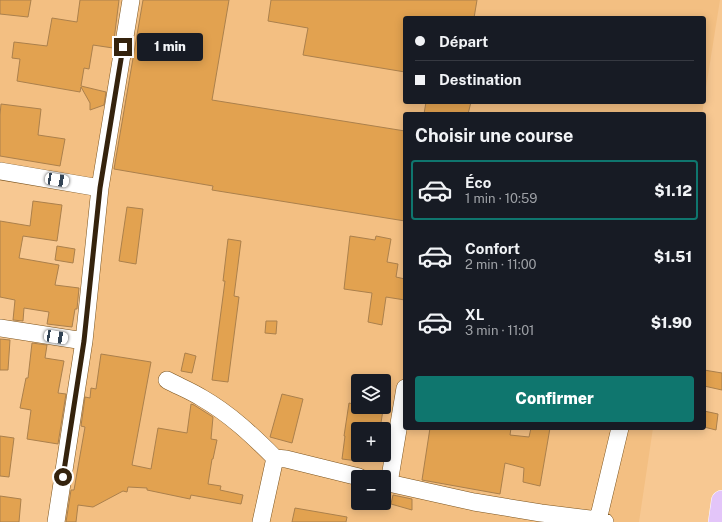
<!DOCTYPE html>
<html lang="fr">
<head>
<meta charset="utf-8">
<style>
	:root { --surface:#171b24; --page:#20242c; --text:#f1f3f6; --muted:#9ea1a6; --line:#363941; --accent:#0f766e }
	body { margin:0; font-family:"Public Sans",sans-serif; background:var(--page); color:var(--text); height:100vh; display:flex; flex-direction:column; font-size:15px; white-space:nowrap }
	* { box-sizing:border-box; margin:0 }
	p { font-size:13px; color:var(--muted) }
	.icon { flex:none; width:22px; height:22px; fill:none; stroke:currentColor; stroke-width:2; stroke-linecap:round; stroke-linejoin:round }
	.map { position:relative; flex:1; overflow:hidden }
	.side { position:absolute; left:403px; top:112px; width:303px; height:318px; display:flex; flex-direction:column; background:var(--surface); border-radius:4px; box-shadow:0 2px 10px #0003 }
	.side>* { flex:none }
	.banner { position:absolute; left:403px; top:16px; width:303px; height:88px; border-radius:4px; box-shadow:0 2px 10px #0003; display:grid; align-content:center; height:88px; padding:0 12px; background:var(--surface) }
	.fabs { position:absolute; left:351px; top:374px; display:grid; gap:8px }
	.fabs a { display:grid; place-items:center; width:40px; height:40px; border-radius:4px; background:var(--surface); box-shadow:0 2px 10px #0003; font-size:20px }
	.end { position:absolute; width:18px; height:18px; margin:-9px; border:5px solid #35230d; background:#fff; box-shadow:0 0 0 2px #fff }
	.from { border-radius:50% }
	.bubble { position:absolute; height:28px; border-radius:4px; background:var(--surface); box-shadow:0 2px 10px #0003; font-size:13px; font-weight:800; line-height:28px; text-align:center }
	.car { position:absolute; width:12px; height:24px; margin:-12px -6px; border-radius:5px; box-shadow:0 0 3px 1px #0007; background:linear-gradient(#fff 24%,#345 0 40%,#fff 0 76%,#345 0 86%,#fff 0) }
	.banner b { display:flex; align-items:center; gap:14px; height:38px; font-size:15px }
	.banner b+b { border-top:1px solid var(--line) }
	.banner i { width:10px; height:10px; background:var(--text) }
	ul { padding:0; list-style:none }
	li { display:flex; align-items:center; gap:12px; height:60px; margin:0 8px 6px; padding:0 4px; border:2px solid transparent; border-radius:4px }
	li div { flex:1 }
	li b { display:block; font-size:15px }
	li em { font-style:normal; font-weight:800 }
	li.current { border-color:var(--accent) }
	li>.icon { width:36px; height:36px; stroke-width:1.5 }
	h2 { padding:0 12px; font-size:18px; line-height:48px }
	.cta { display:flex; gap:8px; margin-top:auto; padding:8px 12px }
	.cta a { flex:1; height:46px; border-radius:4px; background:var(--accent); color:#fff; font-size:16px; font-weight:800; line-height:46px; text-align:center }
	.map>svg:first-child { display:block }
</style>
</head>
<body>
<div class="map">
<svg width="722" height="522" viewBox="0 0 722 522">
	<rect width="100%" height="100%" fill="#f7c892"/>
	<path fill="#f3bf82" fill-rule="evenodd" d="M0 0H720L704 100V18H405V102H704L702 114H405V428H653L639 522H56L110 182 0 164ZM358 381H384V407H358ZM358 429H384V455H358ZM358 477H384V503H358Z"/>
	<path fill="#e2a250" stroke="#ab804c" d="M0 0H31L28 17 0 14Z
		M80 0H119L113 48 93 45 89 69 84 68 81 86 106 92 104 105 90 110V103L81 87 80 92 17 81 20 59 12 58 14 42 47 46 52 18 77 22Z
		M143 0H229L212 100 405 131V221L212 190 213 186 114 169Z
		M271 0H477L474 18H405V72L303 55 308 28 268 21Z
		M426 102H471L468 114H424Z
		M1 104 41 109 38 135 65 139 60 166 0 156V115Z
		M33 201 62 205 57 241 23 236 19 258 59 265 55 285 79 288 77 309H75L72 327 47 324 49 312 24 308 23 321 13 320 15 300 0 297V221L30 226Z
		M127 207 143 209 136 264 119 261Z
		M350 236 375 240 376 236 391 239 387 262 398 264 396 277 405 279V300L386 297 382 325 368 322 372 293 344 289Z
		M228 239 241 241 234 296 239 297 228 382 212 380 225 281H223Z
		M57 246 75 249 73 263 55 260Z
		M266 321H277L276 334 265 333Z
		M0 339 10 340 8 370H0Z
		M32 343 47 345 45 358 64 361 58 393 66 394 58 444 27 439 31 410 20 408 26 378H28Z
		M185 353 196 356 192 373 181 371Z
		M101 354 151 362 132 465 151 469 158 428 187 433 191 404 194 405 213 417 211 439 217 440 213 459H212L208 484 221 486 220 490 243 495 241 504 191 495 190 499 147 490V488L128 487 127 492 123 491 93 507 78 505 76 522H66L71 490H74L85 427 81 426 85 397 90 398 91 388 96 389Z
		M704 370 722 373V390L704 386Z
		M282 394 303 399 292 443 270 437Z
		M349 403 358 405V407H369L383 410 380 429H358V461L342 459 345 436H344Z
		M704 411 718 414 716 430 704 427Z
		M430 428H511L510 435 529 437 531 428H550L540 486 523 482 524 468 505 463 500 494 422 480Z
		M0 436 14 438 9 477 0 476Z
		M393 495 412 499V510L391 504Z
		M0 496 21 499 19 522H0Z
		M295 508 347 517 346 522H292Z"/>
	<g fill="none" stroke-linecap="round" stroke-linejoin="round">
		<defs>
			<path id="minor" d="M0 171 100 188
				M0 328 84 341
				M167 380C178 386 191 391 202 398 230 414 253 436 275 458L286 459 359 477
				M384 482 474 502 541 513 598 520 605 522
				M389 483 405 388
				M598 520 620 428
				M56 522 84 341 100 188 131 0
				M261 522 275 458"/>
			<path id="major" d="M719 522 722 501"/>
		</defs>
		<use href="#minor" stroke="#7c541e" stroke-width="18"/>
		<use href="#major" stroke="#fff" stroke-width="22"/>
		<use href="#minor" stroke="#fff" stroke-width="17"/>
		<use href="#major" stroke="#e3c5f9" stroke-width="21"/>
	</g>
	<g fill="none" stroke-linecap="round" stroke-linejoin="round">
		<path stroke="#35230d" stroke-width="5" d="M63 477 84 341 100 188 123 47"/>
	</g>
</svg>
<div class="fabs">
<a><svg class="icon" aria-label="layers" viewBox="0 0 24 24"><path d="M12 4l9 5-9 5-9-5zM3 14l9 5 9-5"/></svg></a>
<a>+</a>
<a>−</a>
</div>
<i class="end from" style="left:63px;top:477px"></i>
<i class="end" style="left:123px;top:47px"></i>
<div class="bubble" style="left:137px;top:33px;width:66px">1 min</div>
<i class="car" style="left:57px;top:180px;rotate:100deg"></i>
<i class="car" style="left:56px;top:337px;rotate:99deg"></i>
<div class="banner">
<b><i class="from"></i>Départ</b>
<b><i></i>Destination</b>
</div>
<section class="side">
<h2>Choisir une course</h2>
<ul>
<li class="current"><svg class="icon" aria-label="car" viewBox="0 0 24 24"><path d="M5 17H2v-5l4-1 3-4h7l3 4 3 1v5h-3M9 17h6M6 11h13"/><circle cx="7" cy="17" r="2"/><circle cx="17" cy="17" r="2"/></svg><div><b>Éco</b><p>1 min · 10:59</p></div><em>$1.12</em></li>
<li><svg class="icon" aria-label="car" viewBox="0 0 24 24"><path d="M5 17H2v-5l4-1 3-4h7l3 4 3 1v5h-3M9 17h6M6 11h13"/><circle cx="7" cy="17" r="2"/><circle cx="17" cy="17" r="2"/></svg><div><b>Confort</b><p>2 min · 11:00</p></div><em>$1.51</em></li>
<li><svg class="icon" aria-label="car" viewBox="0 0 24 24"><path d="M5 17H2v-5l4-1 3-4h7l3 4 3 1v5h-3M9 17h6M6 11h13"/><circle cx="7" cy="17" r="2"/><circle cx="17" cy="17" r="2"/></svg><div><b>XL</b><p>3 min · 11:01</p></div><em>$1.90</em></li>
</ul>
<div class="cta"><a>Confirmer</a></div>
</section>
</div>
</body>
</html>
